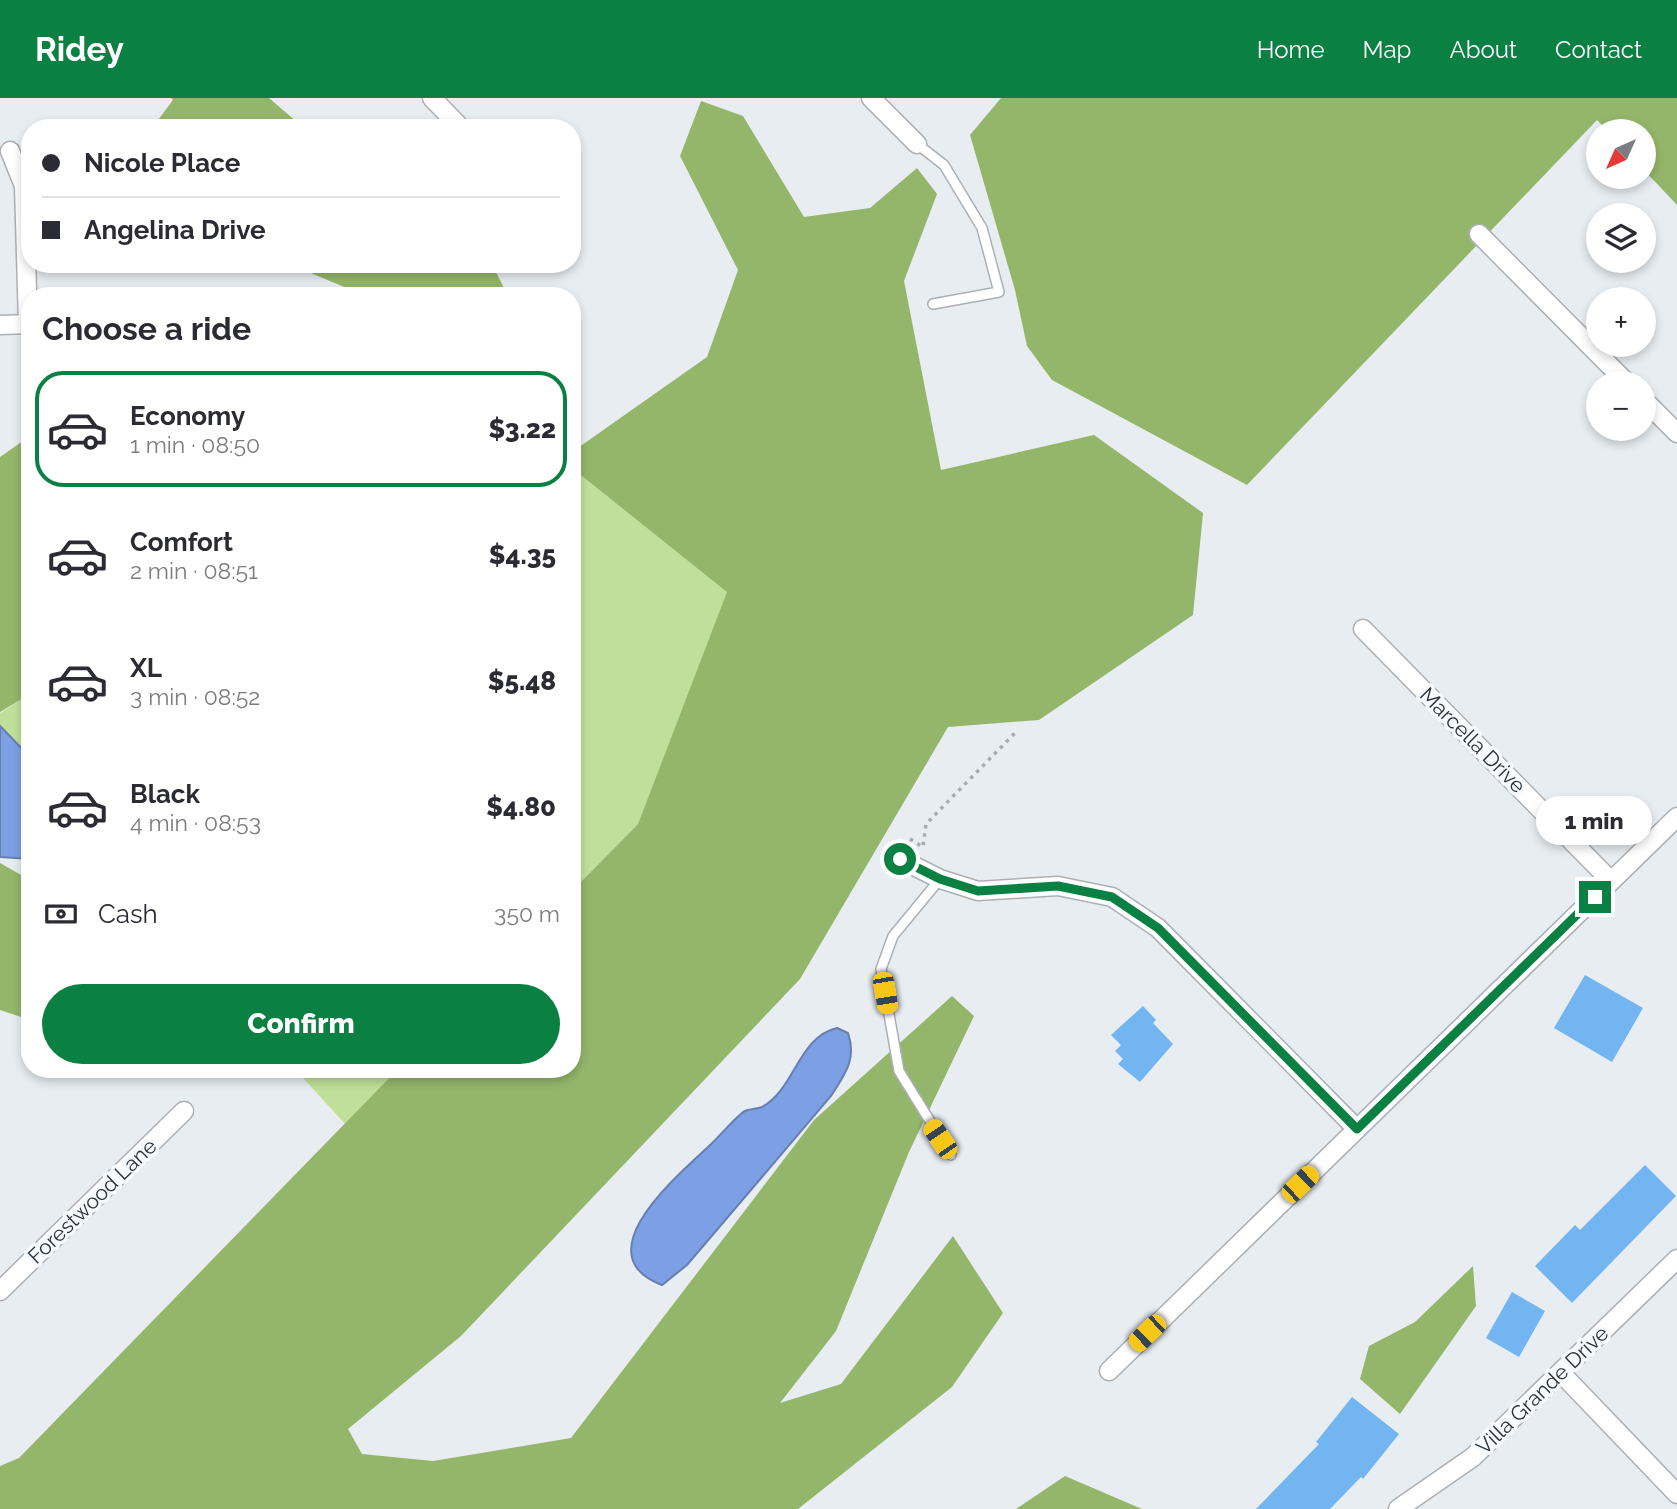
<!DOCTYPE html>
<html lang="en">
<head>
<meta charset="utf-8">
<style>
	:root { --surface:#fff; --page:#f7f7f7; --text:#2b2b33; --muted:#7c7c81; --line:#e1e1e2; --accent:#0b8043 }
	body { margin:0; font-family:Raleway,sans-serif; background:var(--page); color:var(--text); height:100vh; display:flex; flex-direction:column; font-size:26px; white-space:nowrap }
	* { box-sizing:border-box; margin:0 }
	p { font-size:23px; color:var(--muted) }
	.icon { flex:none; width:38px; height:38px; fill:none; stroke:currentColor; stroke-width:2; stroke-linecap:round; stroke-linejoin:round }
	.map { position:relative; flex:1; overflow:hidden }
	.details { position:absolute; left:21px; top:189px; width:560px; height:791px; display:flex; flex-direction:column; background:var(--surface); border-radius:28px; box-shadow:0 4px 10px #0003 }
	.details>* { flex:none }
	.banner { position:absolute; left:21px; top:21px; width:560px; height:154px; border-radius:28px; box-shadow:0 4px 10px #0003; display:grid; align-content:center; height:154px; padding:0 21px; background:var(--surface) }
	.needle { width:46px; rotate:225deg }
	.buttons { position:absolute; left:1586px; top:21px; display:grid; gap:14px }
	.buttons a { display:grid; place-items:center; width:70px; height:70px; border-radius:50%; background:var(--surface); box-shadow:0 4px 10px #0003; font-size:35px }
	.end { position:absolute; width:32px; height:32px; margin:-16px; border:9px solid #0b8043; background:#fff; box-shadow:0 0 0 4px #fff }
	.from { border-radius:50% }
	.bubble { position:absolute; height:49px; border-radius:24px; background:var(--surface); box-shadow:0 4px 10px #0003; font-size:23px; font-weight:800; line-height:49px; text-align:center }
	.car { position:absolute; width:21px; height:42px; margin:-21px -10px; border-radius:9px; box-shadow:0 0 5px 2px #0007; background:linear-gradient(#f5c518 24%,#345 0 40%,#f5c518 0 76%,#345 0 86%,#f5c518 0) }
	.banner b { display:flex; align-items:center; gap:24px; height:66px; font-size:26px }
	.banner b+b { border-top:2px solid var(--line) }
	.banner i { width:18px; height:18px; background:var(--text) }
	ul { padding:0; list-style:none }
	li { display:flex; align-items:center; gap:21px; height:116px; margin:0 14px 10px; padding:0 7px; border:4px solid transparent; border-radius:28px }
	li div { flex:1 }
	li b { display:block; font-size:26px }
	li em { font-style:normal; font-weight:800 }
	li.selected { border-color:var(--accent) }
	li>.icon { width:63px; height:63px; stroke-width:1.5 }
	h2 { padding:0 21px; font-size:32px; line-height:84px }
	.pay { display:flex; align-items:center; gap:18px; height:77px; padding:0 21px; font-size:26px }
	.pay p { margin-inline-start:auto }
	.button { display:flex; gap:14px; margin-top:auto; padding:14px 21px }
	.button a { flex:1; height:80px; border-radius:42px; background:var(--accent); color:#fff; font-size:28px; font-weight:800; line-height:80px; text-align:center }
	header { display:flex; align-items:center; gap:42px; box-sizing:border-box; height:98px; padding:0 35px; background:var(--accent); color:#fff }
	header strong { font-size:33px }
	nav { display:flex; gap:38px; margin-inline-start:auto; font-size:24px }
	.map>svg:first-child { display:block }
</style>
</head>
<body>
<header>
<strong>Ridey</strong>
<nav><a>Home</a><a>Map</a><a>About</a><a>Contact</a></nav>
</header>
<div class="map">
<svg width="1677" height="1411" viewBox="0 0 1677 1411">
	<rect width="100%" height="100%" fill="#e8edf1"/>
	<path fill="#c0e09a" d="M572 370 728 494 638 726 572 793Z
		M30 596V659L0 628V615Z
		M295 971H398L345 1026Z"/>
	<path fill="#94b66a" d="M171 0H269L304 30H152L173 2Z
		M1001 0H1677V107L1643 71V33H1608L1597 22 1247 387 1052 282 1027 248 1015 192 970 37Z
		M701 3 743 18 804 119 870 110 917 70 937 96 904 183 941 372 1094 337 1203 415 1193 517 1039 622 948 629 800 881 461 1238 348 1331 362 1356 433 1363 571 1340 814 1022 952 898 974 918 909 1054 836 1233 780 1305 841 1286 953 1138 1003 1215 952 1289 798 1411H0V1368L19 1360 398 971H572V793L638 726 727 494 572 370V354L707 259 738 172 680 58Z
		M302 166H492L508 198H366L313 176Z
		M30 338V596L0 614V359Z
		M0 765 30 782V922L0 912Z
		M1473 1168 1476 1208 1400 1316 1360 1281 1369 1248 1415 1224Z
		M1065 1378 1142 1411H1016Z"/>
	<path fill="#7da0e5" stroke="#667fb0" stroke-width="2" d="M0 628 30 659V761L0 759Z
		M837 930 848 935C857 961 845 976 831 998L687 1167 662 1187C583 1157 677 1078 708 1049 719 1039 730 1025 742 1015 747 1010 755 1012 762 1009 795 991 798 939 837 930Z"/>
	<path fill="#73b5f0" d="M1585 877 1643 910 1612 964 1554 930Z
		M1143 908 1156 922 1153 925 1173 946 1140 984 1118 966 1123 961 1115 953 1121 947 1111 937Z
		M1645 1067 1676 1098 1572 1205 1535 1168 1575 1127 1580 1132Z
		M1512 1194 1545 1213 1519 1259 1486 1240Z
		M1352 1299 1399 1336 1363 1381 1361 1379 1330 1411H1256L1319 1346 1316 1344Z"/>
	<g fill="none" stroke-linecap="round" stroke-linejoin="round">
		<defs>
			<path id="service" d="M917 46 944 67 982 130 999 194 933 206
				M940 781 893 838 881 871 899 973 951 1057"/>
			<path id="minor" d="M432 0 461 30
				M871 0 917 46
				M10 53 24 88 28 226
				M1479 136 1627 285
				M0 227 30 226
				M1643 301 1677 335
				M1363 531 1611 783
				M900 761 940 781 978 793 1058 788 1112 799 1158 830 1357 1031
				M0 1193 184 1013
				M1109 1273 1677 719
				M1561 1275 1677 1396
				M1398 1411 1473 1359 1677 1161"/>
		</defs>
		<use href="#service" stroke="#acb0b5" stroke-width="12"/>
		<use href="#minor" stroke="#acb0b5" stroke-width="21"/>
		<path stroke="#a8acb0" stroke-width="3.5" stroke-dasharray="3.5 5" stroke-linecap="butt" d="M910 741 923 749 926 726 1015 635"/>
		<use href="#service" stroke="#fff" stroke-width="9"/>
		<use href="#minor" stroke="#fff" stroke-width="18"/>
	</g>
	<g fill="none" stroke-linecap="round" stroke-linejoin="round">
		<path stroke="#0b8043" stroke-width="9" d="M900 761 940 781 978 793 1058 788 1112 799 1158 830 1357 1031 1595 799"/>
	</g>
	<g text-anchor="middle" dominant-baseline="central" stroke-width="7" stroke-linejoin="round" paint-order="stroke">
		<g font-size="21" fill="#2f3133" stroke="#f5fafe">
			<text transform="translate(1473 642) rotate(45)">Marcella Drive</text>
			<text transform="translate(92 1103) rotate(-44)">Forestwood Lane</text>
			<text transform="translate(1542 1292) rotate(-44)">Villa Grande Drive</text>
		</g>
	</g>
</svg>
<div class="buttons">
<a><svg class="needle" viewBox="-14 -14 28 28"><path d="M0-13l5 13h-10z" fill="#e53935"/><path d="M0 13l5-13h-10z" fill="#7c7c81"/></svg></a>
<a><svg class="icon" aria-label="layers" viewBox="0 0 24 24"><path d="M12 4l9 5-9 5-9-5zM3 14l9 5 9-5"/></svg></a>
<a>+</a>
<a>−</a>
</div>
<i class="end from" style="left:900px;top:761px"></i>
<i class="end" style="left:1595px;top:799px"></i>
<div class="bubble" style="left:1536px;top:698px;width:116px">1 min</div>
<i class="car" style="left:885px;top:895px;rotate:170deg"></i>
<i class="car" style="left:940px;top:1041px;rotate:326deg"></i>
<i class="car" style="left:1300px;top:1086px;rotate:46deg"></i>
<i class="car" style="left:1147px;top:1235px;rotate:226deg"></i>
<div class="banner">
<b><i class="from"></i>Nicole Place</b>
<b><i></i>Angelina Drive</b>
</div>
<section class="details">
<h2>Choose a ride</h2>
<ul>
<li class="selected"><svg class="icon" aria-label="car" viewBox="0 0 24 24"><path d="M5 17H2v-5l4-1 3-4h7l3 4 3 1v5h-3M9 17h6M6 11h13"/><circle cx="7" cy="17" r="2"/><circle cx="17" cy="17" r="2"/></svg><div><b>Economy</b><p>1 min · 08:50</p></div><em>$3.22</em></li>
<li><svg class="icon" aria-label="car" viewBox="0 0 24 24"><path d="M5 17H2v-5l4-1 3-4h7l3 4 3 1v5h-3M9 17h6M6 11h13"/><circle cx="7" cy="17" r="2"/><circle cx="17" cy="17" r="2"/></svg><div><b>Comfort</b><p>2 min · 08:51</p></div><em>$4.35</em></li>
<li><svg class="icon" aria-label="car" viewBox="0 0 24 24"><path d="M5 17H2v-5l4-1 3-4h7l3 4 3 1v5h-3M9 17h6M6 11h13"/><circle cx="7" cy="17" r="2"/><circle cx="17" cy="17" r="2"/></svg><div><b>XL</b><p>3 min · 08:52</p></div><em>$5.48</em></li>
<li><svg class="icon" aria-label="car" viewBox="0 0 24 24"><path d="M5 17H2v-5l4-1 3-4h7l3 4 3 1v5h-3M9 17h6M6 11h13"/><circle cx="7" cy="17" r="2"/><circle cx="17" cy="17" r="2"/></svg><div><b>Black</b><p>4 min · 08:53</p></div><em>$4.80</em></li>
</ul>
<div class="pay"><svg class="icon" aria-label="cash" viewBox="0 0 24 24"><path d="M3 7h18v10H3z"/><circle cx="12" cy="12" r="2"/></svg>Cash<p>350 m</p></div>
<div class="button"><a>Confirm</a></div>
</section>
</div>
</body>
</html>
